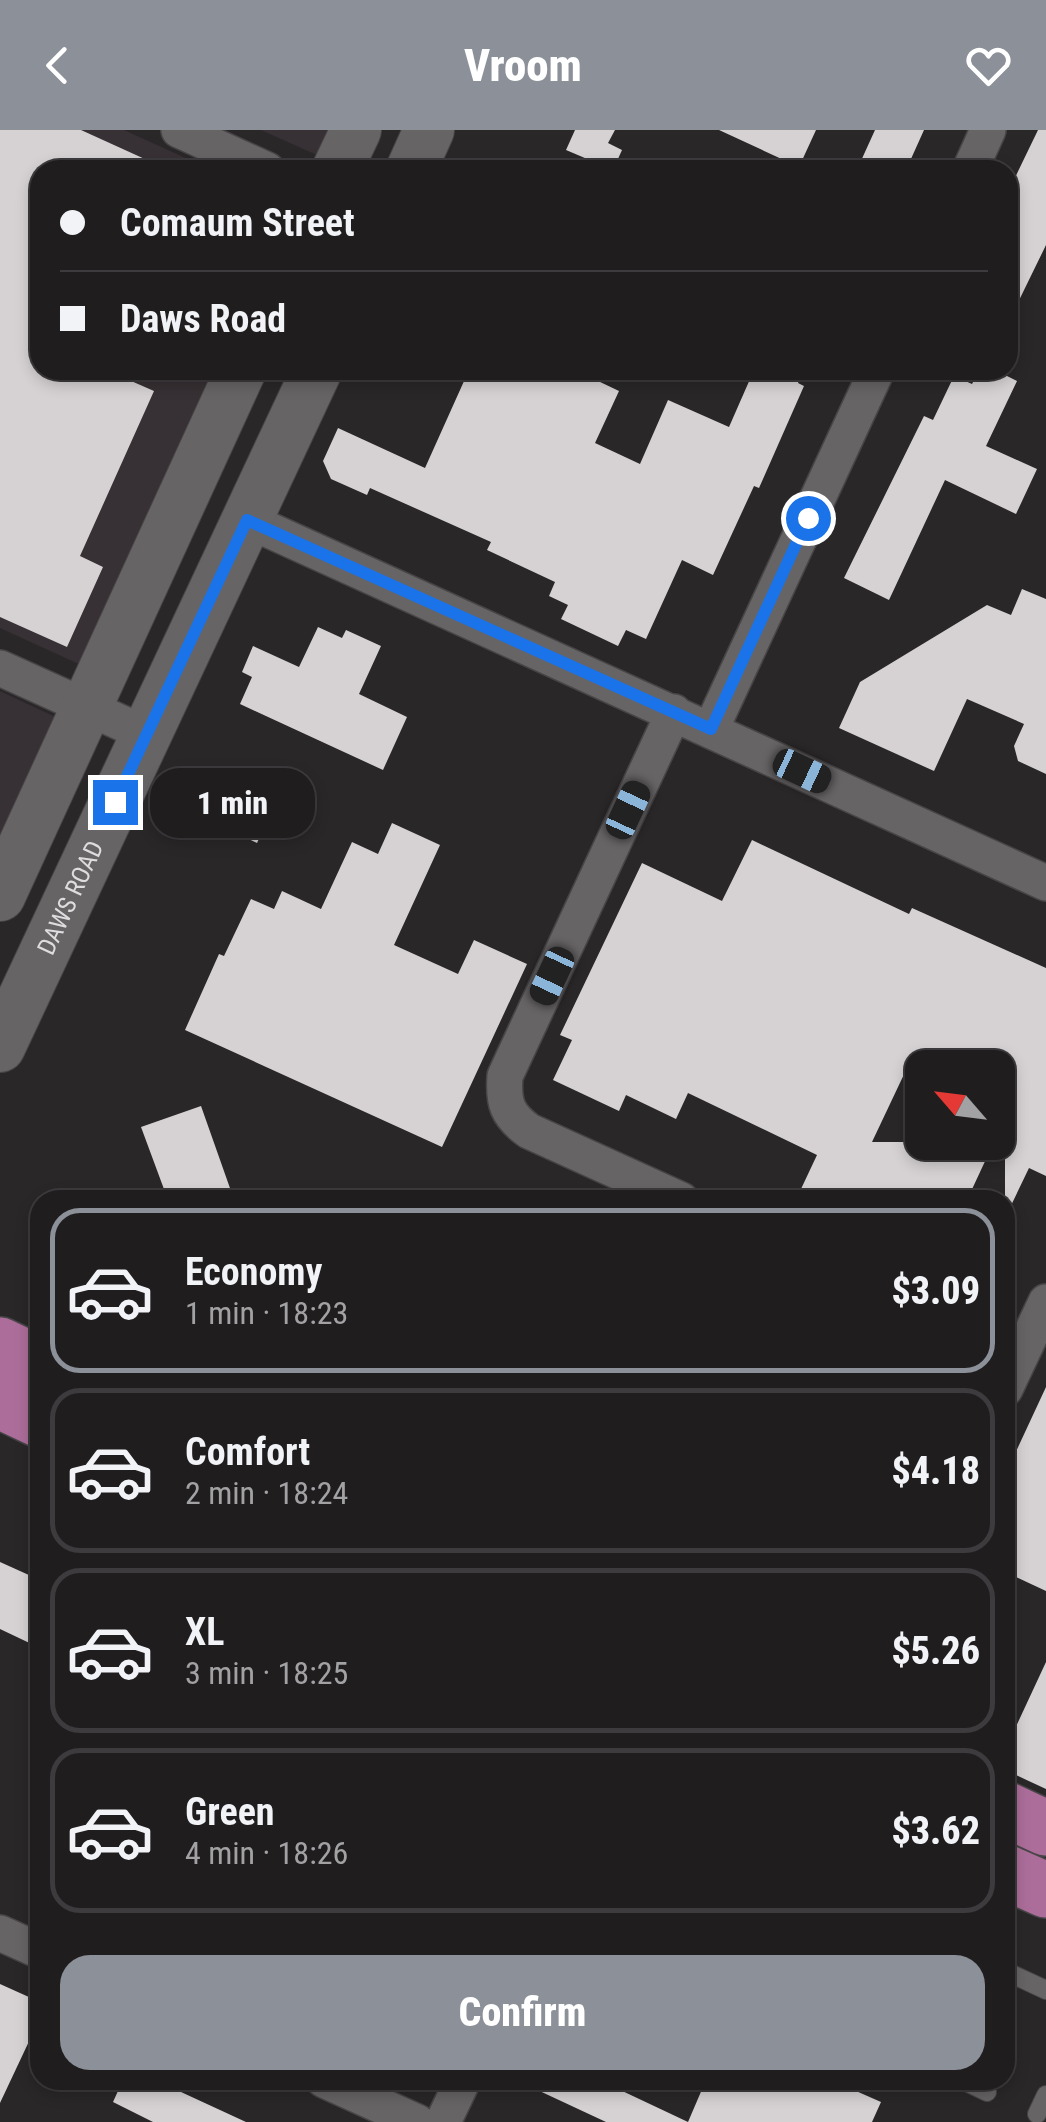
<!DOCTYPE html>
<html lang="en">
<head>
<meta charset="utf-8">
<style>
	:root { --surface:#201d1f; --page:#282628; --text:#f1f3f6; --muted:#a2a2a4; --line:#3d3b3d; --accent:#8c9099 }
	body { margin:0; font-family:"Roboto Condensed",sans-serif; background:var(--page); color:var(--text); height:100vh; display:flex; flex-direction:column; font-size:38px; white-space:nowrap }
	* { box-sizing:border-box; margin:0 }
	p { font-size:32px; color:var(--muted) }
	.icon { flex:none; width:55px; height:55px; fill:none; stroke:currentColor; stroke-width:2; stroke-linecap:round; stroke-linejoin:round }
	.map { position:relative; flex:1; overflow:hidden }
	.sheet { position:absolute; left:30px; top:1060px; width:985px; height:900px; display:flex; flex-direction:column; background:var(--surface); border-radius:30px; box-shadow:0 5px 15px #0003,0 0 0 2px var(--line) }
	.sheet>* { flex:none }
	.hud { position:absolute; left:30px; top:30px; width:988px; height:220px; border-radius:30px; box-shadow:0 5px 15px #0003,0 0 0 2px var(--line); display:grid; align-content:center; height:220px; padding:0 30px; background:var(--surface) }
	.needle { width:65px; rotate:298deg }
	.fabs { position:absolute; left:905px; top:920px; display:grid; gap:20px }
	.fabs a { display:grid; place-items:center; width:110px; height:110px; border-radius:20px; background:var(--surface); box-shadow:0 5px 15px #0003,0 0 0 2px var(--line); font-size:50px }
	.end { position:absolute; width:45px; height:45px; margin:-22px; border:12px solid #1a73e8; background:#fff; box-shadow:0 0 0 5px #fff }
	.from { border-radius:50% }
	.bubble { position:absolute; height:70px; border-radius:30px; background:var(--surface); box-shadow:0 5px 15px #0003,0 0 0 2px var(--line); font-size:32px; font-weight:800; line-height:70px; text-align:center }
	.car { position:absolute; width:30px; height:60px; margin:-30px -15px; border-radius:12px; box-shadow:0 0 8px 2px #0007; background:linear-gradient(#222 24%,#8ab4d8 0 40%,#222 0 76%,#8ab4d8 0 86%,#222 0) }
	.hud b { display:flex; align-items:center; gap:35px; height:95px; font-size:38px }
	.hud b+b { border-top:2px solid var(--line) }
	.hud i { width:25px; height:25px; background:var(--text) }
	ul { padding:18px 0 0; list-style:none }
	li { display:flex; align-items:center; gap:30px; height:165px; margin:0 20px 15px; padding:0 10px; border:5px solid var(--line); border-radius:30px }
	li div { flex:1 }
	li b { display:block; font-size:38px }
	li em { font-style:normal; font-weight:800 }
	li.selected { border-color:var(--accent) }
	li>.icon { width:90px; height:90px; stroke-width:1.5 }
	.button { display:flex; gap:20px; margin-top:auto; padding:20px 30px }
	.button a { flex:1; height:115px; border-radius:30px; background:var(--accent); color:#fff; font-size:40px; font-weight:800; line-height:115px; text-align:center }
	header { display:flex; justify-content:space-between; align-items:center; height:130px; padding:0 30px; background:var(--accent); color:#fff; font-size:45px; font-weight:800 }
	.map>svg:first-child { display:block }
</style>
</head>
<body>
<header><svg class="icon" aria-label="back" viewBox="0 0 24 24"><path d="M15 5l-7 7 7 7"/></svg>Vroom<svg class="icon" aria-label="heart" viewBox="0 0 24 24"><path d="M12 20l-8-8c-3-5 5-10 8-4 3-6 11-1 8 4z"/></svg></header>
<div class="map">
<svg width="1046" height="1992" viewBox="0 0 1046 1992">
	<rect width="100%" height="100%" fill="#2a2729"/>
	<path fill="#373034" d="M0 0H124L212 40H40V240H214L81 535 0 498Z
		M261 0H331L319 26Z
		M0 561 66 592 0 735Z"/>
	<path fill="#d6d2d4" d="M0 0H81L169 40H40V240H106L154 261 80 426 103 437 67 517 0 487Z
		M575 0H615L608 13 622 20 613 40 566 20Z
		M719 0H816L799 37Z
		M875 0H924L906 40H876L860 33Z
		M1038 0H1046V115L1008 193V85L1018 65 1009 60Z
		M469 240H575L619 261 595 313 640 334 668 270 729 297 754 240H803L798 253 804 256 759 358 754 356 713 445 682 430 646 509 626 500 618 516 561 489 568 475 549 466 555 452 487 420 491 412 370 358 367 365 331 349 323 331 338 298 425 338Z
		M979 240H995L1017 251 986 316 1037 339 1016 384 945 350 889 470 844 448 924 286 933 290 954 246 972 254Z
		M1022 459 1046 469V644L1018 631 1014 616 1024 594 967 569 934 641 839 598 860 552 987 475 1011 485Z
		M318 497 342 508 346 500 381 516 359 564 407 587 383 640 240 574 252 547 242 542 253 516 299 537Z
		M222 657 272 680 257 713 206 689Z
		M392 693 440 715 394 815 458 844 474 810 527 834 442 1017 185 900 219 824 224 826 251 769 274 779 282 761 321 779 352 712 378 724Z
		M752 710 909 784 912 778 1046 838V1046L1029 1038 1005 1088V989L998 1005V938H907L872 1012H994L967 1070H824L801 1059 817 1025 688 963 676 989 626 965 619 981 553 950 572 910 560 905 642 733 722 771Z
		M201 976 231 1061 206 1070H168L141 997Z
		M1046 1257V1461L1005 1442V1345Z
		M0 1432 40 1450V1518L0 1499Z
		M1046 1532V1659L1005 1640V1620Z
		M0 1854 40 1872V1888L0 1973Z
		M123 1950H155L246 1992H153L113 1972Z
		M516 1950H599L688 1992 706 1950H831L881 1972 872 1992H606Z"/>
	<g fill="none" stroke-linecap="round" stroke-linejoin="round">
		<defs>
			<path id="service" d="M1005 1841 1046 1860
				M962 1950 987 1962
				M1037 1984 1046 1965"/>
			<path id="minor" d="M179 0 267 40
				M970 40 988 0
				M247 390 1046 753
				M0 538 146 604
				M674 582 505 946C503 973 507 985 529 1001L681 1070
				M711 599 877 240
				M1005 1259 1046 1172
				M0 1803 40 1821
				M324 1950 417 1992
				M443 1992 463 1950"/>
			<g id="secondary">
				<path d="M337 40 356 0"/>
				<path d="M411 40 429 0"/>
				<path d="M0 766 241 240"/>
				<path id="s1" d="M0 917 317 240"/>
			</g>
			<path id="trunk" d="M0 1215 40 1234
				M0 1271 40 1290
				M1005 1679 1046 1698
				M1005 1742 1046 1760"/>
		</defs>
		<use href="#service" stroke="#484547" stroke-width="20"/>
		<use href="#minor" stroke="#484547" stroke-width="38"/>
		<use href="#secondary" stroke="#484547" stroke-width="52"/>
		<use href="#trunk" stroke="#484547" stroke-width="58"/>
		<use href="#service" stroke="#676466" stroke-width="18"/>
		<use href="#minor" stroke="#676466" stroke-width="35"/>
		<use href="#secondary" stroke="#676466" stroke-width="50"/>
		<use href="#trunk" stroke="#ac6d9a" stroke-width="55"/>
	</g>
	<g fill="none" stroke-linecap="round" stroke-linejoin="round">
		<path stroke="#1a73e8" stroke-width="12" d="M115 672 247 390 711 599 808 388"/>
	</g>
	<g text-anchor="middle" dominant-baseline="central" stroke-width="10" stroke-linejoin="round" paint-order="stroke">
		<g font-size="25" fill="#dedcde" stroke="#121111">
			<text stroke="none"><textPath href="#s1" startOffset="165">DAWS ROAD</textPath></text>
		</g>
	</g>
</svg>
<div class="fabs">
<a><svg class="needle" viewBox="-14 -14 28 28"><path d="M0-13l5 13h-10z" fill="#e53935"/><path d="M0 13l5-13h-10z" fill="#a2a2a4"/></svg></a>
</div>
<i class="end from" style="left:808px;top:388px"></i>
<i class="end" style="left:115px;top:672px"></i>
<div class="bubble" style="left:150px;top:638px;width:165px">1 min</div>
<i class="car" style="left:802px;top:641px;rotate:115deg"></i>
<i class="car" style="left:628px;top:680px;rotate:25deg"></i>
<i class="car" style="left:552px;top:846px;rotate:205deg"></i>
<div class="hud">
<b><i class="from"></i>Comaum Street</b>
<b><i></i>Daws Road</b>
</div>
<section class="sheet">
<ul>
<li class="selected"><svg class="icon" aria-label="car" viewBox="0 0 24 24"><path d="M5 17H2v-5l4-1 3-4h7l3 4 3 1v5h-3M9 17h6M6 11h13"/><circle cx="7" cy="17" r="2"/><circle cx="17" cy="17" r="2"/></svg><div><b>Economy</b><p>1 min · 18:23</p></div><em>$3.09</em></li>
<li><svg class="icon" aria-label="car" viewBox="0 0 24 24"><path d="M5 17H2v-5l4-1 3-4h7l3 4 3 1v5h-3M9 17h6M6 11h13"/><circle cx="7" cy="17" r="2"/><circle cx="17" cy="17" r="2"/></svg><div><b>Comfort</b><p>2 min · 18:24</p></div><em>$4.18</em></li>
<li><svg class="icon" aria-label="car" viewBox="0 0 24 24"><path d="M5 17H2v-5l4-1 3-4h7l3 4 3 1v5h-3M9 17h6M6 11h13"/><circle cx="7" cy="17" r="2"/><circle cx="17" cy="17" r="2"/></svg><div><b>XL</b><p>3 min · 18:25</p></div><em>$5.26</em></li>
<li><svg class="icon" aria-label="car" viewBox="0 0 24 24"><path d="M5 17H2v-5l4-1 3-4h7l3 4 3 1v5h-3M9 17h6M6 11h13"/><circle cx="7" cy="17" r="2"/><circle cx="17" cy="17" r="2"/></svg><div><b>Green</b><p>4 min · 18:26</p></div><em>$3.62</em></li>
</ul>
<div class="button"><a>Confirm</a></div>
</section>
</div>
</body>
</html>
